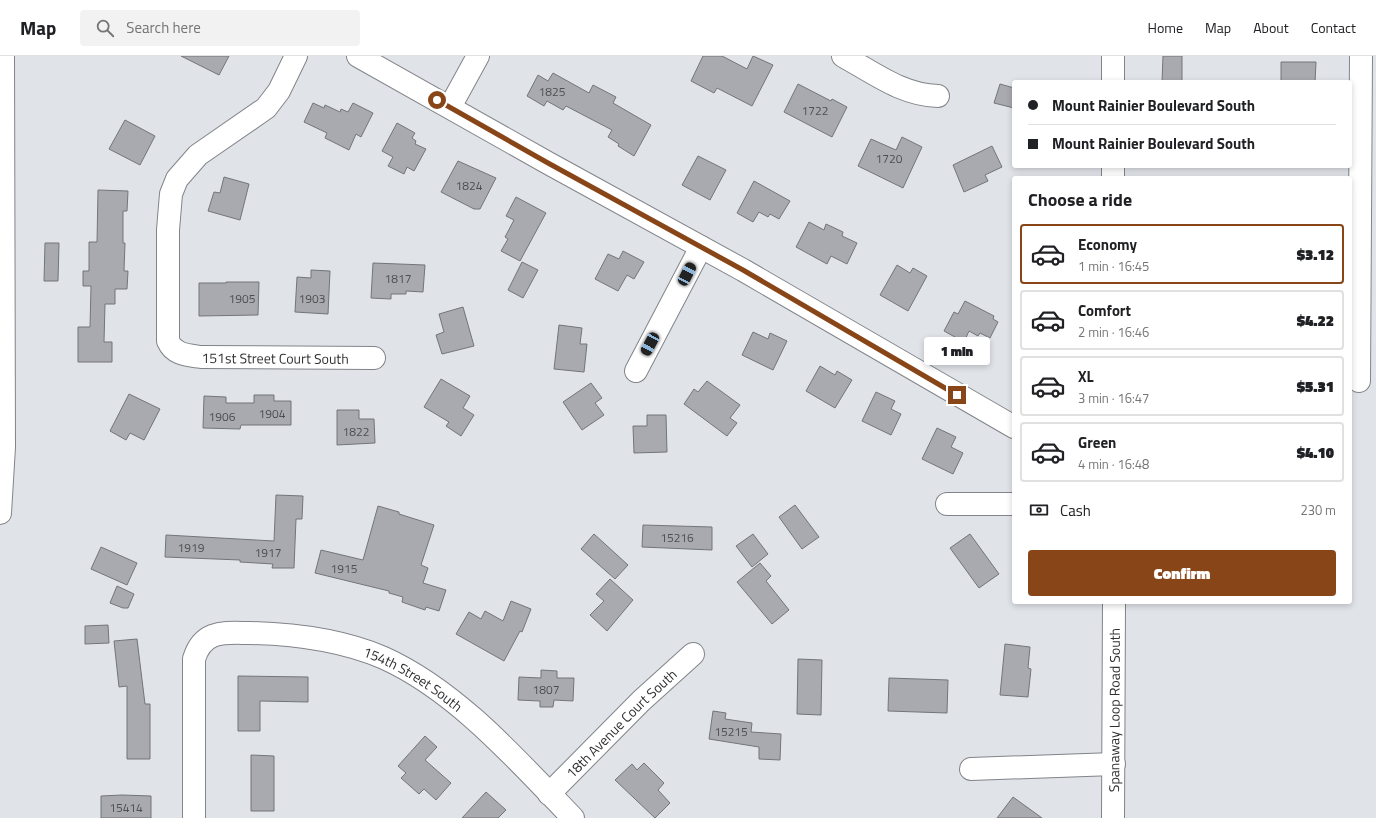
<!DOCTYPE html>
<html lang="en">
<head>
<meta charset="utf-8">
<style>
	:root { --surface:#fff; --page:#f2f2f2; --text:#202124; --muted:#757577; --line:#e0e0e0; --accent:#884517 }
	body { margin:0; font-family:"Titillium Web",sans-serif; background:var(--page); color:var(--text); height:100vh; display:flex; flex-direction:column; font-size:15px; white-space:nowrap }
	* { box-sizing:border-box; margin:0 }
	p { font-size:13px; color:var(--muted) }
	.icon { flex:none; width:22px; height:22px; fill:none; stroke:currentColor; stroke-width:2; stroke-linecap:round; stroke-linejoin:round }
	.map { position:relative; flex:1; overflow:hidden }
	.drawer { position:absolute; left:1012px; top:120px; width:340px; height:428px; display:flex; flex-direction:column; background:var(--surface); border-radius:4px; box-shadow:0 2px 6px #0003 }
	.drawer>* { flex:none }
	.guide { position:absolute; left:1012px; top:24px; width:340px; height:88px; border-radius:4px; box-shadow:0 2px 6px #0003; display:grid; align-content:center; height:88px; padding:0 16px; background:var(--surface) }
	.end { position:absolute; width:18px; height:18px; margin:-9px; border:5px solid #884517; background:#fff; box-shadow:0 0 0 2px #fff }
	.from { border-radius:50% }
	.bubble { position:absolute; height:28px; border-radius:4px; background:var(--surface); box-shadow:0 2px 6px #0003; font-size:13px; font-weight:800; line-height:28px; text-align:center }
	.car { position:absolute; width:12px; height:24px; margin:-12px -6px; border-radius:5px; box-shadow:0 0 3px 1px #0007; background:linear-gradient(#222 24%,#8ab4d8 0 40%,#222 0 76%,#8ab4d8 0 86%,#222 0) }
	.guide b { display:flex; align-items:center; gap:14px; height:38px; font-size:15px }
	.guide b+b { border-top:1px solid var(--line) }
	.guide i { width:10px; height:10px; background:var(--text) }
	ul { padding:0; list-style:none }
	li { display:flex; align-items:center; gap:12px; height:60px; margin:0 8px 6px; padding:0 8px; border:2px solid var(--line); border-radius:4px }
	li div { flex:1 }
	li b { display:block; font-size:15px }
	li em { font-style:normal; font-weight:800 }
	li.on { border-color:var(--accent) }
	li>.icon { width:36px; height:36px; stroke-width:1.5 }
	h2 { padding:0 16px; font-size:18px; line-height:48px }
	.pay { display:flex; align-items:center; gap:10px; height:44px; padding:0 16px; font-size:15px }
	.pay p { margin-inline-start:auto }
	.primary-button { display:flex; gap:8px; margin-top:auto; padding:8px 16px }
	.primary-button a { flex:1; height:46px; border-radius:4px; background:var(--accent); color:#fff; font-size:16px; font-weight:800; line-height:46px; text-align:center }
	header { display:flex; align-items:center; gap:24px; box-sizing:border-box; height:56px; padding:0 20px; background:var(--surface); border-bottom:1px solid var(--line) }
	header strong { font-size:19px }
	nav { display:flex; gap:22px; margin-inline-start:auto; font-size:14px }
	.search { width:280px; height:36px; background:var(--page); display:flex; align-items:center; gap:10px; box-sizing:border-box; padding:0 14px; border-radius:4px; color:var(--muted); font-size:15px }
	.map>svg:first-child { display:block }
</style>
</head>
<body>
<header>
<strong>Map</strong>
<div class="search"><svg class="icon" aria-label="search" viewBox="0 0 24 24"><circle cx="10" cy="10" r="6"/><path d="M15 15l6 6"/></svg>Search here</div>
<nav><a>Home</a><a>Map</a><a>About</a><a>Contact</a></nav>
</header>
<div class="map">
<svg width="1376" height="762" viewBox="0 0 1376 762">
	<rect width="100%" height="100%" fill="#e0e3e8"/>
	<path fill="#a8aaaf" stroke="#727579" d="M181 0H229L219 19Z
		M703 0H722L747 13 753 0 773 9 752 50 717 32 714 37 691 25Z
		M1163 0H1182V26H1162Z
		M1281 6H1316L1315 26H1281Z
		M553 17 589 37 593 29 616 41 613 47 651 69 634 100 618 90 619 88 608 81 612 74 566 50 563 54 547 45 544 50 527 40 538 19 548 25Z
		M798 28 831 45 832 43 847 51 832 81 784 56Z
		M1000 28 1014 32V52L994 47Z
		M313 47 324 52 325 49 340 56 341 53 348 56 353 47 373 57 361 81 356 78 349 94 325 82 327 77 304 66Z
		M125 64 155 80 140 109 109 93Z
		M397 67 415 77 412 82 416 85 415 88 426 93 414 115 407 111 404 118 388 110 393 101 382 95Z
		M902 81 922 91 903 132 858 110 871 83 896 94Z
		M992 90 1002 111 985 119 988 125 964 136 953 109Z
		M698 100 726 114 710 144 682 129Z
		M458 105 496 122 480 153H474L441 136Z
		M224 121 249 128 240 164 208 155 214 136 220 137Z
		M754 125 790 145 779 163 770 158 768 161 759 156 753 166 737 157Z
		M98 134 128 135 127 155H123V187H125L124 215H128L127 233H115V248H105L104 286H112V306H78V271H90L91 230H83V215H89V186H97Z
		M516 141 546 157 520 205 501 195 508 183 505 181 514 164 506 160Z
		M809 166 824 174 826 168 843 176 842 180 857 187 847 208 831 200 827 208 796 191Z
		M45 187H59L58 225H44Z
		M623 195 644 206 634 223 627 219 618 235 595 223 608 198 619 203Z
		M522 206 538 214 523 242 508 234Z
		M373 207 425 209 423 236 406 235V238H391V243L371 242Z
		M897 209 910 217 913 212 927 220 908 255 880 239Z
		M311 214 330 215 328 258 295 256 297 221 311 222Z
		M226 226H259L258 259 199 260V227H226Z
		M965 245 994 260 993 263 998 266 990 282 980 277 978 280 969 275 964 286 944 275 954 256 958 258Z
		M463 251 474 290 442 298 436 279 444 276 439 258Z
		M559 269 582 272 580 288H587L584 316 554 313Z
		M753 276 768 283 770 277 787 285 773 314 742 299Z
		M820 310 835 319 837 315 852 324 835 352 806 335Z
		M441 323 470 340 463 352 474 359 461 380 446 370 449 366 424 351Z
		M707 325 740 349 730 362 737 367 727 380 684 348 694 333 698 336Z
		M591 327 602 342 595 347 604 359 582 374 563 346Z
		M876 336 895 345 891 353 901 358 891 379 862 365Z
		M129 338 160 353 144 384 130 377 126 384 110 375Z
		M254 339H274V345H291V369H241L240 373 203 372 204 340 226 341V347H254Z
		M337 354H359V363H374L375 387 337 389Z
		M647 359H666L667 396 634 397 633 370H647Z
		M937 372 956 381 951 391 963 397 953 418 922 403Z
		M276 439 303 440 302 463H296L294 512H272L273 508 240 506V504L165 501 166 479 274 485Z
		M795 449 819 481 802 493 779 461Z
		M378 450 399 456V458L434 469 421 509 428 512 423 527 446 534 439 555 426 551 425 554 402 546 403 541 389 537V535L315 517 321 494 363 504Z
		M643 469 712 471V494L642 491Z
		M594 478 628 509 615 523 581 493Z
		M753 478 768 498 752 511 736 490Z
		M970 478 999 518 979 532 950 492Z
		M101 491 137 507 127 529 91 513Z
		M760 507 771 520 766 525 789 554 772 568 737 526Z
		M610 523 633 544 607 575 590 559 604 545 596 538Z
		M117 530 134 538 128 552H123L110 547Z
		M511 545 531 553 522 576 520 575 504 605 456 578 469 556 481 563 485 555 503 565Z
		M108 569 109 587 85 588V570Z
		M137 583 145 648H150V703H127V630L119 631 114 585Z
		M1005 588 1030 591 1028 612 1031 613 1028 641 1000 639Z
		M798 603 822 604 821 659 797 658Z
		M541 614 557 615V622H574L573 645 554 644 553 651H540V645L518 644 519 621 541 622Z
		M238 620 308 621V646L260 645V675H238Z
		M889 622 948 624 947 657 888 655Z
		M713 655 726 657 725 663 752 667 751 676 781 678 780 704 759 703V691L709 683Z
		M425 680 437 691 425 704 451 727 436 744 424 733 419 738 401 722 406 717 398 710Z
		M251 699 274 700V755H251Z
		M644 707 664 727 658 734 670 747 655 762 615 724 632 708 637 714Z
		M486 736 506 754 498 762H462Z
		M122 739 151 740V762H101V740Z
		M1013 741 1042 762H997Z"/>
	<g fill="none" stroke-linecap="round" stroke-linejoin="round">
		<defs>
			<g id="minor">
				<path id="s1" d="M296 0 279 35 266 52 198 99 177 123 171 138 168 174V285C174 299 188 299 201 301L374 302"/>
				<path d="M358 0 548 107 743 214 1014 371"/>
				<path d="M843 0C874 17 902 39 938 40"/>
				<path d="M450 51 478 0"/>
				<path d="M636 315 701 191"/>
				<path d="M1359 325 1361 0"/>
				<path d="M947 448H1014"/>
				<path d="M0 457 4 391 3 0"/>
				<path d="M971 713 1114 708"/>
				<path id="s2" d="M549 738 641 645 693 598"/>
				<path id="s3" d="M194 762V603C203 573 225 577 250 577 295 578 342 584 384 602 457 635 518 705 573 762"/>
			</g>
			<g id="major">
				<path d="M1113 0V26"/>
				<path d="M1113 110V122"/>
				<path id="s4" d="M1113 762 1114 546"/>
			</g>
		</defs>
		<use href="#minor" stroke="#818489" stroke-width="24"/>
		<use href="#major" stroke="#818489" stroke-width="24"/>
		<use href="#minor" stroke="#fff" stroke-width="22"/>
		<use href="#major" stroke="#fff" stroke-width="22"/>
	</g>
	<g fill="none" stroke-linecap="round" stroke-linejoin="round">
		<path stroke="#884517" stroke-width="5" d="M437 44 548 107 743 214 957 339"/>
	</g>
	<g text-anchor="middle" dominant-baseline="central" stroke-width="4" stroke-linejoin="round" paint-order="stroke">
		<g font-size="12" fill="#4d4e51">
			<text x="552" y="35">1825</text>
			<text x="815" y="54">1722</text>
			<text x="889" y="102">1720</text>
			<text x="469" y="129">1824</text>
			<text x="398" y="222">1817</text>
			<text x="242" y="242">1905</text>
			<text x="312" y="242">1903</text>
			<text x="272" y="357">1904</text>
			<text x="222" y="360">1906</text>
			<text x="356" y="375">1822</text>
			<text x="677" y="481">15216</text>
			<text x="191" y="491">1919</text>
			<text x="268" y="496">1917</text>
			<text x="344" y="512">1915</text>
			<text x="546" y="633">1807</text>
			<text x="731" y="675">15215</text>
			<text x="126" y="751">15414</text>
		</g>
		<g font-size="14" fill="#2f3032" stroke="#fff">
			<text stroke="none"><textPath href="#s1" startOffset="451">151st Street Court South</textPath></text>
			<text stroke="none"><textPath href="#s3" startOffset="400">154th Street South</textPath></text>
			<text stroke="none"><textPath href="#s4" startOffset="108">Spanaway Loop Road South</textPath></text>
			<text stroke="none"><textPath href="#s2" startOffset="101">18th Avenue Court South</textPath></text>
		</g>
	</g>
</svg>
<i class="end from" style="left:437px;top:44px"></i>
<i class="end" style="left:957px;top:339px"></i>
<div class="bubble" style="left:924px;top:281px;width:66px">1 min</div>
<i class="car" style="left:687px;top:218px;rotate:27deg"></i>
<i class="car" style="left:650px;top:288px;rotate:208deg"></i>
<div class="guide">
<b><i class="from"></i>Mount Rainier Boulevard South</b>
<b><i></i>Mount Rainier Boulevard South</b>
</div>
<section class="drawer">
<h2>Choose a ride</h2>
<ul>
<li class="on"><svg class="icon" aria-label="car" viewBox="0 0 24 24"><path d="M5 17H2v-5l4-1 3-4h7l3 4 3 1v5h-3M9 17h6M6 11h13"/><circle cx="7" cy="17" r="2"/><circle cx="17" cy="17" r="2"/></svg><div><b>Economy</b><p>1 min · 16:45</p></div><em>$3.12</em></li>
<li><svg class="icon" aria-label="car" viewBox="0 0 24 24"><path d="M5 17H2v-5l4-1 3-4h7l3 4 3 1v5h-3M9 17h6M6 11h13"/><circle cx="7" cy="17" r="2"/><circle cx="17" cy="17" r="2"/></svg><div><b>Comfort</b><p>2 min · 16:46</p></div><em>$4.22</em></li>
<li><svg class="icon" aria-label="car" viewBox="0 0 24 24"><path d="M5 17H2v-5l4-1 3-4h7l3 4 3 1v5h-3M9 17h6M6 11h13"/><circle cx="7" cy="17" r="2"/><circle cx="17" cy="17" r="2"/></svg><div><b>XL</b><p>3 min · 16:47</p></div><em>$5.31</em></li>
<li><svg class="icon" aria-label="car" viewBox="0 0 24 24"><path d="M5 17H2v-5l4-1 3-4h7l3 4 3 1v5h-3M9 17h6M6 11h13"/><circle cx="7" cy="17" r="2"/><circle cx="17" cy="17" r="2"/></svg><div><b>Green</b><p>4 min · 16:48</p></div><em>$4.10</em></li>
</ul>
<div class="pay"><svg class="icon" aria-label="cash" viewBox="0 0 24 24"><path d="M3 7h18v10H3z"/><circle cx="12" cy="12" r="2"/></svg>Cash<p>230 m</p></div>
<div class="primary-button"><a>Confirm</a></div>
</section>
</div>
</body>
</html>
